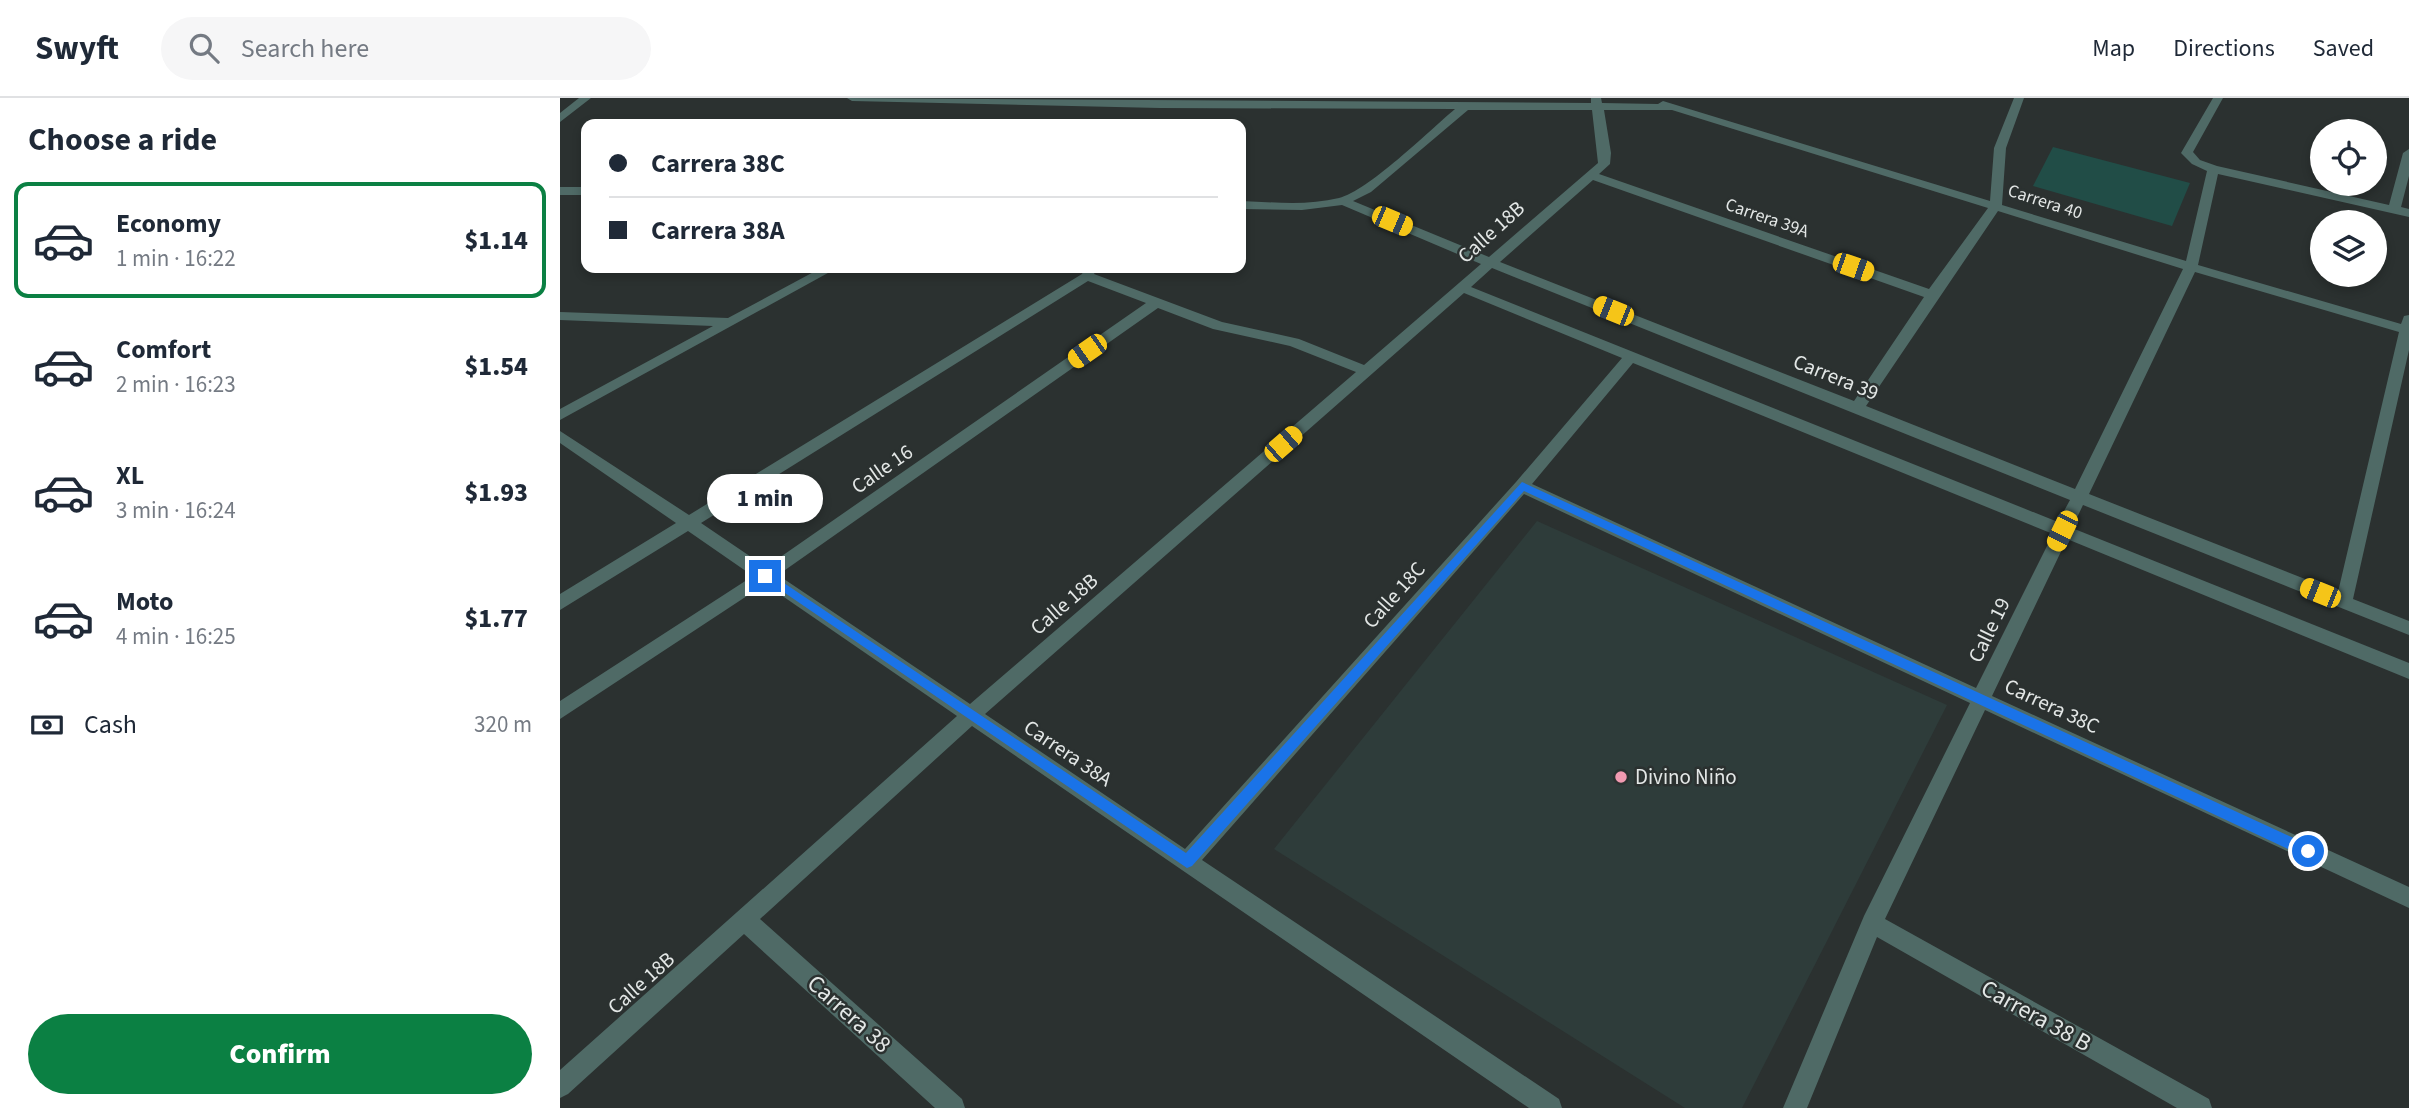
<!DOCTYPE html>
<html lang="en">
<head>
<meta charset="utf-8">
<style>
	:root { --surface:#fff; --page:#f6f6f7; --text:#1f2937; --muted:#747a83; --line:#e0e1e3; --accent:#0b8043 }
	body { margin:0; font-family:"Source Sans 3",sans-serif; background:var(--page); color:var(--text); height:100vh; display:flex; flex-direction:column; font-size:26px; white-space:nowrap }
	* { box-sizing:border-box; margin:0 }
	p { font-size:23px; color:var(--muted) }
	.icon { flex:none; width:38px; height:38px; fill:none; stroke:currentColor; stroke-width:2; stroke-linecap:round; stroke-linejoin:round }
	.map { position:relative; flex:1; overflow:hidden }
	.drawer { display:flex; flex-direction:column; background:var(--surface); width:560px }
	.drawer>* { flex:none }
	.guide { position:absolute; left:21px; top:21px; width:665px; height:154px; border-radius:14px; box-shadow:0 4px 10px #0003; display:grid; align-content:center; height:154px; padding:0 28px; background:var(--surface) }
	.controls { position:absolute; left:1750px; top:21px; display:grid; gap:14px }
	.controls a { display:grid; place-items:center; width:77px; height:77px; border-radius:50%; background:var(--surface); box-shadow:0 4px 10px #0003; font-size:35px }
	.end { position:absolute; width:32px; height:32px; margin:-16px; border:9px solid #1a73e8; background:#fff; box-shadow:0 0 0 4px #fff }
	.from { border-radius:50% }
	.bubble { position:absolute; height:49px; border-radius:24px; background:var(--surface); box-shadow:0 4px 10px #0003; font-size:23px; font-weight:800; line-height:49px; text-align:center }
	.car { position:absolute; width:21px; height:42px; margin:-21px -10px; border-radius:9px; box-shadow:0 0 5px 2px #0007; background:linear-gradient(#f5c518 24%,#345 0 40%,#f5c518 0 76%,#345 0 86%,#f5c518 0) }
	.guide b { display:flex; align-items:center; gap:24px; height:66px; font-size:26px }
	.guide b+b { border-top:2px solid var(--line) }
	.guide i { width:18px; height:18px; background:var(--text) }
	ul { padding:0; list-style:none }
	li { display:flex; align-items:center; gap:21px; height:116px; margin:0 14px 10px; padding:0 14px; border:4px solid transparent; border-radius:14px }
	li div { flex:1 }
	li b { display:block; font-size:26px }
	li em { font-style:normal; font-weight:800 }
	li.selected { border-color:var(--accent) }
	li>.icon { width:63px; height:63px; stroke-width:1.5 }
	h2 { padding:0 28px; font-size:32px; line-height:84px }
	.pay { display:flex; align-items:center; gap:18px; height:77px; padding:0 28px; font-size:26px }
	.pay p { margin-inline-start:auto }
	.action { display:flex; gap:14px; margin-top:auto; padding:14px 28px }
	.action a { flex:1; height:80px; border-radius:42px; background:var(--accent); color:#fff; font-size:28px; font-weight:800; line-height:80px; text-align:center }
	header { display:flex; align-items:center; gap:42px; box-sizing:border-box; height:98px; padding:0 35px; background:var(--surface); border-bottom:2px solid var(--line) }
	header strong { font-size:33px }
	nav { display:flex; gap:38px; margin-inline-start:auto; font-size:24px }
	.search { width:490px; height:63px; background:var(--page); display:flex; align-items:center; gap:18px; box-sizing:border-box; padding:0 24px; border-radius:38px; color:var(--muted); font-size:26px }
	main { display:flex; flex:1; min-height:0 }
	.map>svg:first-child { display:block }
</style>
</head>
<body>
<header>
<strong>Swyft</strong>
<div class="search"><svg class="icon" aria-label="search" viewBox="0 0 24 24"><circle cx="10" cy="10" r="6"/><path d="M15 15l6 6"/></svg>Search here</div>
<nav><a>Map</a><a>Directions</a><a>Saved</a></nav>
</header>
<main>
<section class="drawer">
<h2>Choose a ride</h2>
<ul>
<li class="selected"><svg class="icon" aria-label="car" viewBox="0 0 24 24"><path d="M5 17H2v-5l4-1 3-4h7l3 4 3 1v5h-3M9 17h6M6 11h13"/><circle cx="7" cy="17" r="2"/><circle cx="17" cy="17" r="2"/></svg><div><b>Economy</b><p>1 min · 16:22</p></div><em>$1.14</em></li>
<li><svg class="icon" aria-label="car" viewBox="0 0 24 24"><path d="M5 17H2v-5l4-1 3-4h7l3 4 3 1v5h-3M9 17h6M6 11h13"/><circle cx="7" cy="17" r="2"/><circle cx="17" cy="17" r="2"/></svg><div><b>Comfort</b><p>2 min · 16:23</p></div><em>$1.54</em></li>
<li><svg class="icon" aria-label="car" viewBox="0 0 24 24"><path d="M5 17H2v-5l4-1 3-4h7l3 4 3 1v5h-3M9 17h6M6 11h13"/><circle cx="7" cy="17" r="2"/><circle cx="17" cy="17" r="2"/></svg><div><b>XL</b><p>3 min · 16:24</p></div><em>$1.93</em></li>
<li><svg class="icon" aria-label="car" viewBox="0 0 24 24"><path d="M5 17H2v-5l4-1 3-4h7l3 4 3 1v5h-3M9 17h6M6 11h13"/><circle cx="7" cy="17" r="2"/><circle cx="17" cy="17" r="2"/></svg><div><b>Moto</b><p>4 min · 16:25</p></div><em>$1.77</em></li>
</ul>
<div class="pay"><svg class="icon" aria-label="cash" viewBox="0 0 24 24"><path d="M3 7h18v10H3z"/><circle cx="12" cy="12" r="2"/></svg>Cash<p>320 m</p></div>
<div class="action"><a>Confirm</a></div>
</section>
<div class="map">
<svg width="1849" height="1010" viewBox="0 0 1849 1010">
	<rect width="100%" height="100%" fill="#2b3130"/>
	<path fill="#2e3c3a" d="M977 423 1387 607 1182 1010H1125L714 751Z"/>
	<path fill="#214d47" d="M1493 49 1630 85 1612 128 1473 88Z"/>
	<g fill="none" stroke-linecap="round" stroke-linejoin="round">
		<path fill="#4f6a66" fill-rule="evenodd" d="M19 0H31L0 24V15Z
			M287 0 1031 5V0H1041L1042 5 1098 6 1103 3 1430 103 1434 50 1454 0H1464L1446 50 1442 107 1626 163 1647 73 1632 66 1621 55 1653 0H1663L1633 54 1640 62 1657 68 1829 107 1843 55 1849 51V78L1841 109 1849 111V119L1658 76 1638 167 1841 226 1844 218 1849 217V252L1793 501 1849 523V537L1523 407 1512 430 1849 565V581L1507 441 1432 598 1849 789V810L1425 612 1325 821 1649 1001 1652 1010H1617L1317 839 1247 1010H1223L1304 818 1410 605 964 396 642 762 999 1001 1002 1010H969L412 628 200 821 402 1001 405 1010H375L184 836 8 996 0 1000V972L397 618 205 486 0 621V603L193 478 128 433 0 512V496L116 425 0 345V333L129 417 522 176 525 170H537L534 176 662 224 739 241 804 267 921 166 782 107 742 112 681 111V103C713 104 747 108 779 100 808 93 869 33 895 11L600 10 292 3ZM908 12H1032L1038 65 929 159 793 103 811 94ZM1044 12H1112L1428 110 1369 191 1039 76 1050 66 1051 55ZM1033 82 1364 199 1294 303 940 164ZM1438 113 1623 171 1515 391 1306 308ZM932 170 1510 402 1498 424 911 189ZM1635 174 1839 234 1778 494 1529 396ZM528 183 586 205 206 469 141 425ZM904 195 1062 260 956 384 625 751 425 616ZM598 210 653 231 730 248 796 274 410 606 218 477ZM1073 265 1493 436 1416 590 972 386Z
			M0 89H26V97H0Z
			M261 170H277L0 322V311L153 228 0 222V214L168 220Z"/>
	</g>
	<path fill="#1a73e8" d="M962 384 1753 749V758H1743L964 393 632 768 627 770 200 478 205 473 209 475 626 755Z"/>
	<circle fill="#f19ab1" stroke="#2b3130" stroke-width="2.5" cx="1061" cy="679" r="7"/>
	<g text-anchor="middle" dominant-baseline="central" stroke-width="5" stroke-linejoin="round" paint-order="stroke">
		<g font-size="18" fill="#e3e7e6" stroke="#2b3130">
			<text transform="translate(1485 104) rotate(18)">Carrera 40</text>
			<text transform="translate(1207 120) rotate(19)">Carrera 39A</text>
		</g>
		<g font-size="21" fill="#e3e7e6" stroke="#2b3130">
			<text transform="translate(931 134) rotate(-42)">Calle 18B</text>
			<text transform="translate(1276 279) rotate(22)">Carrera 39</text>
			<text transform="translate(322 371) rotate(-35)">Calle 16</text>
			<text transform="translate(834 497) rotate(-48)">Calle 18C</text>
			<text transform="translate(504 506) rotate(-41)">Calle 18B</text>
			<text transform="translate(1429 532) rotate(-64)">Calle 19</text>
			<text transform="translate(1492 608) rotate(25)">Carrera 38C</text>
			<text transform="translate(508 655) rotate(34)">Carrera 38A</text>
			<text transform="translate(81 885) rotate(-42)">Calle 18B</text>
		</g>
		<g font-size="21" fill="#e3e7e6" stroke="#2b3130" text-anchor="start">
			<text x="1075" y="679">Divino Niño</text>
		</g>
		<g font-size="24" fill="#e3e7e6" stroke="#2b3130">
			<text transform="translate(289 916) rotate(42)">Carrera 38</text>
			<text transform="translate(1476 918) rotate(29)">Carrera 38 B</text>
		</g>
	</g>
</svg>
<div class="controls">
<a><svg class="icon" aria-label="locate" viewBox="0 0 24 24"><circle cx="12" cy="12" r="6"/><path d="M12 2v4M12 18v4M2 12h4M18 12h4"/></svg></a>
<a><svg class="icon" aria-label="layers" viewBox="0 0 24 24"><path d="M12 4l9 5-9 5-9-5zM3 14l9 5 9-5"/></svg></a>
</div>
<i class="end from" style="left:1748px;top:753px"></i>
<i class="end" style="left:205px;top:478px"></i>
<div class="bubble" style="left:147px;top:376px;width:116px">1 min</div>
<i class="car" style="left:832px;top:123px;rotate:113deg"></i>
<i class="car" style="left:1293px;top:169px;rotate:109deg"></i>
<i class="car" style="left:1053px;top:213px;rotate:292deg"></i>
<i class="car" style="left:527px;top:253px;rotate:235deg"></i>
<i class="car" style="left:723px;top:346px;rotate:49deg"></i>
<i class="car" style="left:1502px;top:433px;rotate:206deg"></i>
<i class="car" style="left:1760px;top:495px;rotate:292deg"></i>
<div class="guide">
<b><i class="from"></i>Carrera 38C</b>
<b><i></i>Carrera 38A</b>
</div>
</div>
</main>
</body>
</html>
